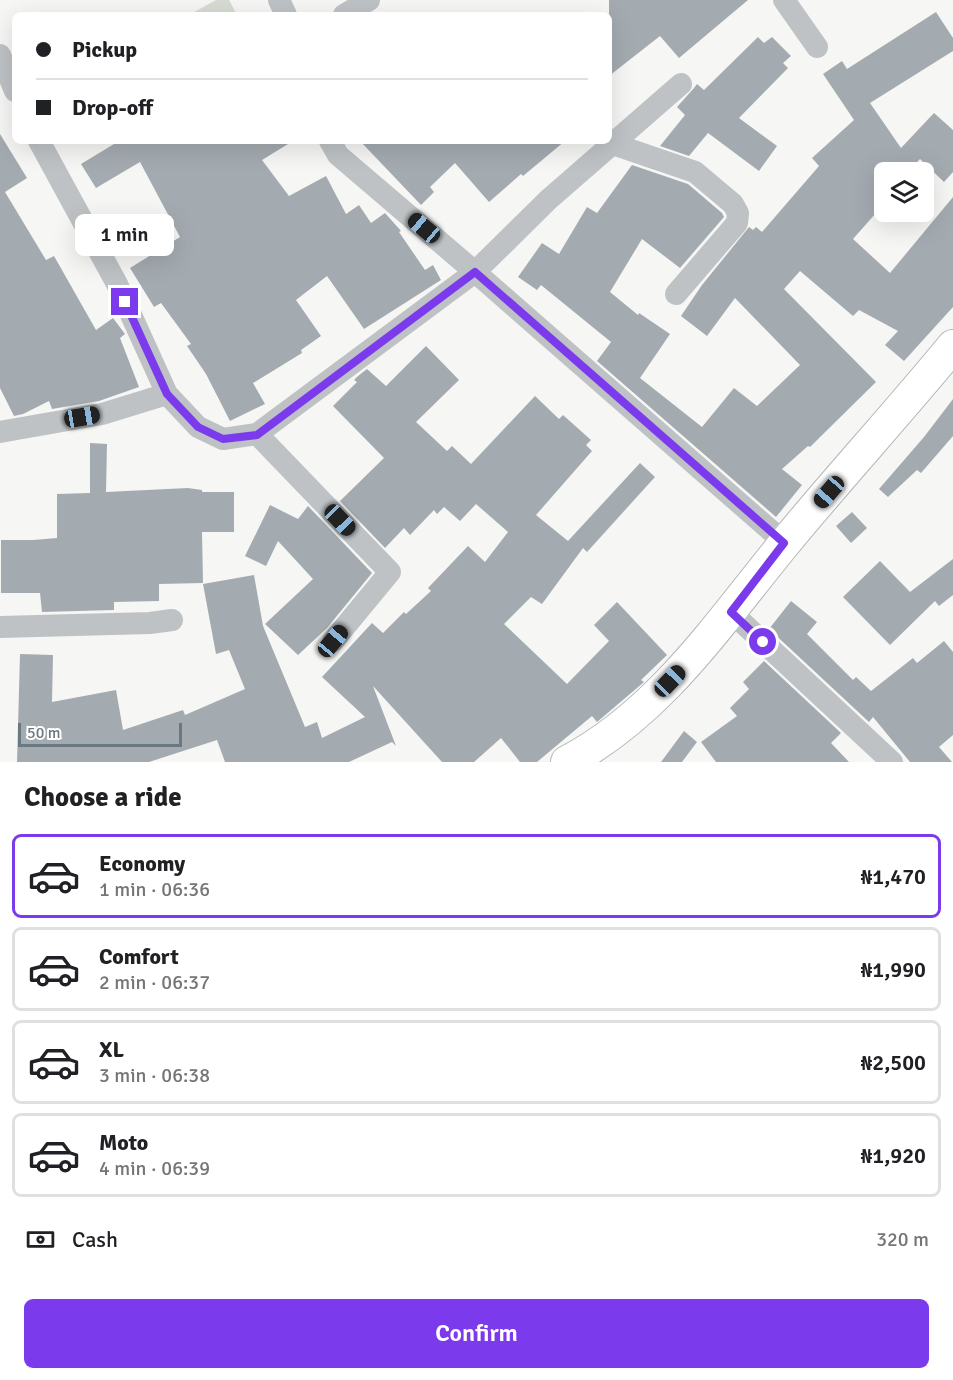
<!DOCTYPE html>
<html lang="en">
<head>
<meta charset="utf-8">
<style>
	:root { --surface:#fff; --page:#f2f2f2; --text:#202124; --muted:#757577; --line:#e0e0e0; --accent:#7c3aed }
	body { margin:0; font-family:Signika,sans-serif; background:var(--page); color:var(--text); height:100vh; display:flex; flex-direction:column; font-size:22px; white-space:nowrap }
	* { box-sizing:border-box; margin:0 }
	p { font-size:20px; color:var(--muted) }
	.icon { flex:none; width:33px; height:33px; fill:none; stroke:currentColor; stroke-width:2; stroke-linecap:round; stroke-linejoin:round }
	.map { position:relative; height:762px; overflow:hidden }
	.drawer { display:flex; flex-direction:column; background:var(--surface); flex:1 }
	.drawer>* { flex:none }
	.hud { position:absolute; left:12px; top:12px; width:600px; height:132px; border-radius:9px; box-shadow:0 6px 24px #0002; display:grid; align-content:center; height:132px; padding:0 24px; background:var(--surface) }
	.controls { position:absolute; left:874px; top:162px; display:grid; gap:12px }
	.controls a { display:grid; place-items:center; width:60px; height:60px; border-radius:9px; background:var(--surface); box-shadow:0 6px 24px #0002; font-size:30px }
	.scale { position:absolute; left:18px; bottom:15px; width:164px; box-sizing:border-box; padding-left:6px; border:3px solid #697881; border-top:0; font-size:16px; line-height:21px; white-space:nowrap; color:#697881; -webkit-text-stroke:4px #fff; paint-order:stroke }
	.end { position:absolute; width:27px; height:27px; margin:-14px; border:8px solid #7c3aed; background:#fff; box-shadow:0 0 0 3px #fff }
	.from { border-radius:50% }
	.bubble { position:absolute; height:42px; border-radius:9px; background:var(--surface); box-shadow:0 6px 24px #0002; font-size:20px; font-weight:600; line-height:42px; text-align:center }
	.car { position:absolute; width:18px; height:36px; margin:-18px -9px; border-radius:8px; box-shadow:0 0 4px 2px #0007; background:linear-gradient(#222 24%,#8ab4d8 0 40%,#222 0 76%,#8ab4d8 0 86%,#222 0) }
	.hud b { display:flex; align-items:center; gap:21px; height:57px; font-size:22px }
	.hud b+b { border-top:2px solid var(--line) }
	.hud i { width:15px; height:15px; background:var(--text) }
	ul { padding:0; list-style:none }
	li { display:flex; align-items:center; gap:18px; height:84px; margin:0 12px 9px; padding:0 12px; border:3px solid var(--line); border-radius:9px }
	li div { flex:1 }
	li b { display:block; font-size:22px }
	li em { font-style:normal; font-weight:600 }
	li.on { border-color:var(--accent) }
	li>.icon { width:54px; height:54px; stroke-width:1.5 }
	h2 { padding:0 24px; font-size:27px; line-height:72px }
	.pay { display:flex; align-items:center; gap:15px; height:66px; padding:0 24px; font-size:22px }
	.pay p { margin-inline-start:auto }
	.cta { display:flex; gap:12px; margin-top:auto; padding:12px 24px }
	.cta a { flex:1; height:69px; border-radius:9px; background:var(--accent); color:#fff; font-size:24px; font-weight:600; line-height:69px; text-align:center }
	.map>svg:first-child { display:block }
</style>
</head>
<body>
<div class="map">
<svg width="953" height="762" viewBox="0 0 953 762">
	<rect width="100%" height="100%" fill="#f6f6f4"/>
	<path fill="#d6dbd3" d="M216 0H229L237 15H189Z"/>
	<path fill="#a4abb0" d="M609 0H748L679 58 660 36 609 76Z
		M936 12 953 38V51L870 103 901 148 934 113 953 130V172L944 182 920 159 908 172H885V221L876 213 853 239 890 273 953 197V307L904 361 885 345 898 331 859 310 853 316 800 271 784 289 876 382 810 447 808 446 782 469 802 485 776 517 597 361 611 342 541 285 537 290 518 277 542 243 559 254 587 207 597 213 632 165 688 184 722 213 724 217 680 268 642 239 610 292 638 315 639 313 670 334 640 378 702 427 734 388 757 406 800 365 735 298 707 336 681 316 702 285 749 227 753 230 756 227 762 232 819 166 812 158 854 120 823 74 842 61 847 69Z
		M758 37 764 43 772 37 791 56 783 63 788 68 739 118 777 146 759 171 708 133 689 156 660 146 685 115 677 107 694 88 697 84 704 90Z
		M0 134 27 178 5 192 46 260 54 256 96 330 113 318 125 334 120 338 139 387 99 401 52 409 49 401 23 414 14 416 0 388Z
		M119 141H293L262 160 289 196 326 176 346 214 359 205 371 223 385 213 401 231 399 232 425 270 433 265 441 280 364 329 327 276 296 300 321 336 301 350 302 353 253 383 265 404 230 421 206 374 187 346 191 344 161 303 154 307 130 268 180 237 140 162 96 188 81 164Z
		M360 141H565L523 176 521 174 489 202 455 163 430 187 434 192 421 205Z
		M426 346 459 380 416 422 447 451 452 446 471 464 535 396 559 419 563 415 591 440 586 445 592 451 536 515 568 541 640 463 655 477 587 552 583 548 542 604 531 597 504 624 567 684 609 641 594 625 617 602 667 655 641 680 644 682 597 722 592 716 537 762H520L501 738 474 762H442L373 686 396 746 392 742 349 762H225L217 740 149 762H17L20 654 53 655 52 702 116 690 123 730 183 710 185 715 245 689 229 650 216 654 203 584 254 575 263 626 305 727 317 722 322 738 365 717 322 677 372 623 383 633 404 612 406 614 431 591 428 588 468 546 485 562 508 532 476 504 460 521 444 507 437 514 434 510 410 535 404 528 385 548 340 501 384 458 333 406 357 382 354 380 358 376 367 369 386 386Z
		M953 399V436L921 473 917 470 888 497 879 489 924 437Z
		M90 443 107 444 106 492 188 488 202 490V492H234V532H202L203 583 159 584V601L114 602V610L42 612 40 593H1V540H33L57 538V494L90 493Z
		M270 505 298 519 308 506 372 573 327 628 298 655 265 624 313 579 278 541 266 566 245 556Z
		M852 512 867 528 851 543 836 526Z
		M953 559V595L939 606 935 601 890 645 843 597 880 561 910 592Z
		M791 601 817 622 807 634 853 680 856 677 871 691 913 658 917 663 944 641 953 652V735L939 747 952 762H910L873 717 869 722 769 629Z
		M764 661 841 733 831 743 849 762H716L701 742 737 716 730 708 749 689 743 682Z
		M684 731 697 742 682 762H661Z"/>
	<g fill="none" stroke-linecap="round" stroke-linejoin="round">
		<defs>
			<path id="secondary" d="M567 762C660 713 719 623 784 544 839 477 898 413 953 346"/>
		</defs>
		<use href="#secondary" stroke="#b1b6b9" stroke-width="34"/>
		<path stroke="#bec2c5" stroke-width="22" d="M279 0 286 15
			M784 0 817 47
			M344 15 369 0
			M0 55 15 91
			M39 141 117 284 167 394 198 427 223 439 257 434 475 272 548 200 681 84
			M330 141 338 155 475 272 785 543
			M613 144 695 172 733 204 738 213 737 223 676 294
			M0 432 102 414 167 394
			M257 434 390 572 333 641
			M731 612 892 762
			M0 627 150 623 172 620"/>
		<use href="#secondary" stroke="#fff" stroke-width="32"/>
	</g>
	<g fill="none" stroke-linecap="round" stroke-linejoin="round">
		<path stroke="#7c3aed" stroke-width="8" d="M125 302 167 394 198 427 223 439 257 435 475 272 784 543 731 612 763 642"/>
	</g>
</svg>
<div class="controls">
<a><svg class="icon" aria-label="layers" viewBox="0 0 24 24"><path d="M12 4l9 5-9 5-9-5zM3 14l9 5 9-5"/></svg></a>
</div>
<div class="scale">50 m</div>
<i class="end from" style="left:763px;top:642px"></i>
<i class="end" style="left:125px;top:302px"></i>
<div class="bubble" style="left:75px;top:214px;width:99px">1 min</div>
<i class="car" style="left:424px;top:228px;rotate:310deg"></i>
<i class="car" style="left:82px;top:417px;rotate:80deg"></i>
<i class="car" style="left:829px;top:492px;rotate:221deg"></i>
<i class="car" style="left:340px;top:520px;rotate:136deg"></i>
<i class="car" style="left:333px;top:641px;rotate:40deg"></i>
<i class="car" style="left:670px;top:681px;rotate:44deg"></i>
<div class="hud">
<b><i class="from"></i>Pickup</b>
<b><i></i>Drop-off</b>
</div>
</div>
<section class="drawer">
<h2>Choose a ride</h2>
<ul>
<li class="on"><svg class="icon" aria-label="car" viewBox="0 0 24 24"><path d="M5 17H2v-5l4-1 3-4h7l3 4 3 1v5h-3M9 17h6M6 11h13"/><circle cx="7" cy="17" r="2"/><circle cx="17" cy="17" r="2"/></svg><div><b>Economy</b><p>1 min · 06:36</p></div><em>₦1,470</em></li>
<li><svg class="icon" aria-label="car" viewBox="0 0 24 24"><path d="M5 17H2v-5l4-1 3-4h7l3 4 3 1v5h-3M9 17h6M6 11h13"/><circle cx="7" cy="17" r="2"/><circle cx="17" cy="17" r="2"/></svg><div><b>Comfort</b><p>2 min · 06:37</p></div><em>₦1,990</em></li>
<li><svg class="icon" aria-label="car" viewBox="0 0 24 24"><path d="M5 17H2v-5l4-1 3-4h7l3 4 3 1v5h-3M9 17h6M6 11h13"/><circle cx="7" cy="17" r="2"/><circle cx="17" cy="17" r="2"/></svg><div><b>XL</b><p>3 min · 06:38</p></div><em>₦2,500</em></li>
<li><svg class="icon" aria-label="car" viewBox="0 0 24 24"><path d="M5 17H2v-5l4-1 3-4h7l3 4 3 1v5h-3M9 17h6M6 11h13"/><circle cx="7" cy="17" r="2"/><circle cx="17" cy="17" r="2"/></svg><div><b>Moto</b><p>4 min · 06:39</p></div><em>₦1,920</em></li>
</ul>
<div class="pay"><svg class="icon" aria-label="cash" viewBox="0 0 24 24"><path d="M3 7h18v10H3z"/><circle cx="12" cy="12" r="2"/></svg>Cash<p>320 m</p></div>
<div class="cta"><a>Confirm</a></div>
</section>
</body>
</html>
